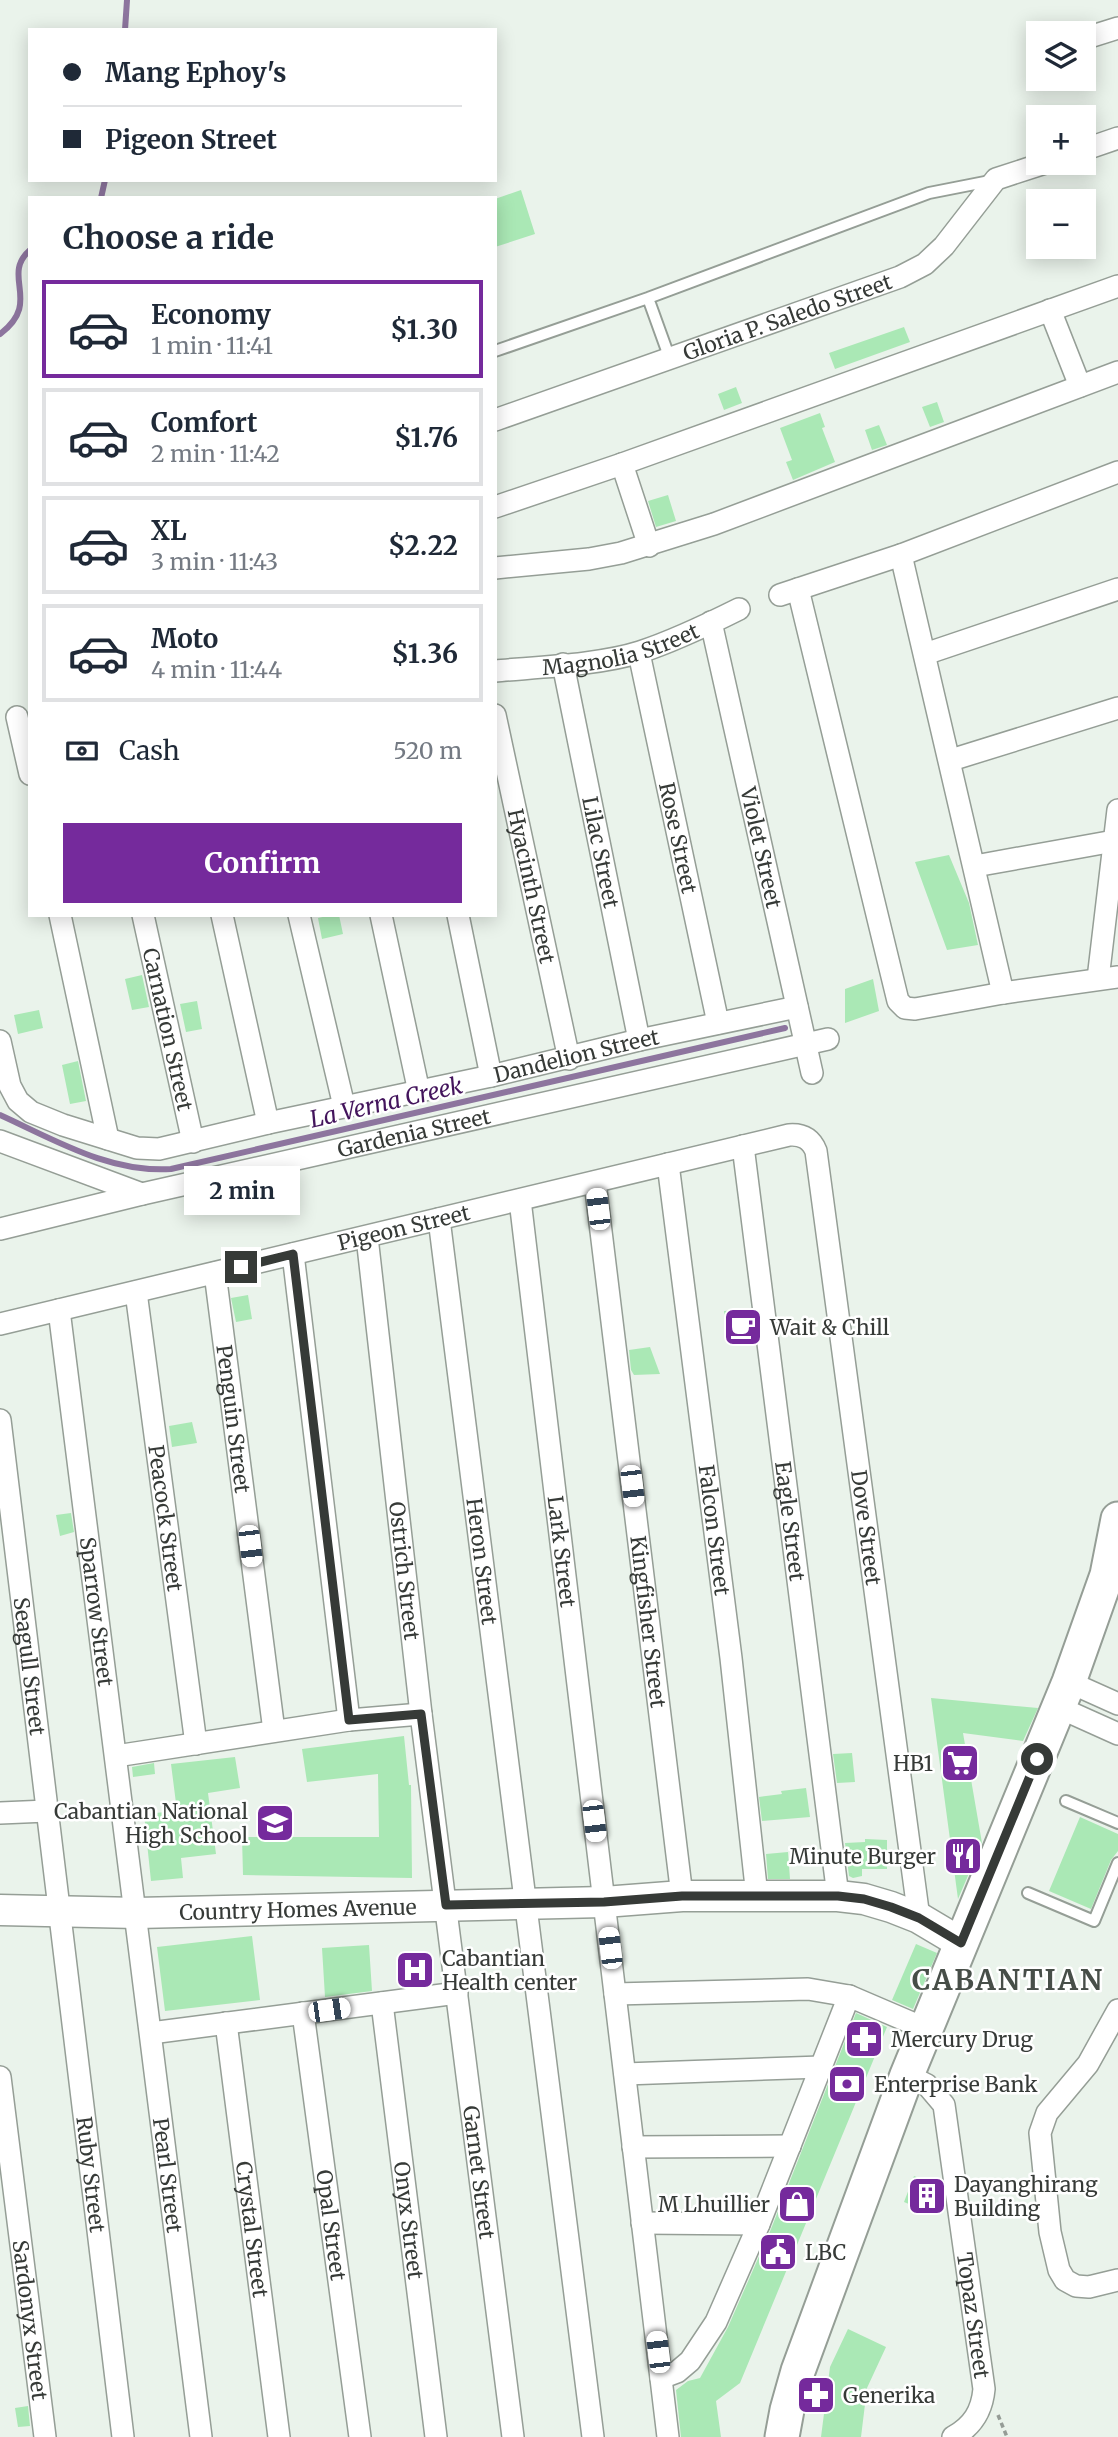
<!DOCTYPE html>
<html lang="en">
<head>
<meta charset="utf-8">
<style>
	:root { --surface:#fff; --page:#f6f6f7; --text:#1f2937; --muted:#747a83; --line:#e0e1e3; --accent:#752a9c }
	body { margin:0; font-family:Merriweather,serif; background:var(--page); color:var(--text); height:100vh; display:flex; flex-direction:column; font-size:26px; white-space:nowrap }
	* { box-sizing:border-box; margin:0 }
	p { font-size:23px; color:var(--muted) }
	.icon { flex:none; width:38px; height:38px; fill:none; stroke:currentColor; stroke-width:2; stroke-linecap:round; stroke-linejoin:round }
	.map { position:relative; flex:1; overflow:hidden }
	.drawer { position:absolute; left:28px; top:196px; width:469px; height:721px; display:flex; flex-direction:column; background:var(--surface); border-radius:0px; box-shadow:0 4px 18px #0003 }
	.drawer>* { flex:none }
	.hud { position:absolute; left:28px; top:28px; width:469px; height:154px; border-radius:0px; box-shadow:0 4px 18px #0003; display:grid; align-content:center; height:154px; padding:0 35px; background:var(--surface) }
	.buttons { position:absolute; left:1026px; top:21px; display:grid; gap:14px }
	.buttons a { display:grid; place-items:center; width:70px; height:70px; border-radius:0px; background:var(--surface); box-shadow:0 4px 18px #0003; font-size:35px }
	.end { position:absolute; width:32px; height:32px; margin:-16px; border:9px solid #363a37; background:#fff; box-shadow:0 0 0 4px #fff }
	.from { border-radius:50% }
	.bubble { position:absolute; height:49px; border-radius:0px; background:var(--surface); box-shadow:0 4px 18px #0003; font-size:23px; font-weight:700; line-height:49px; text-align:center }
	.car { position:absolute; width:21px; height:42px; margin:-21px -10px; border-radius:9px; box-shadow:0 0 5px 2px #0007; background:linear-gradient(#fff 24%,#345 0 40%,#fff 0 76%,#345 0 86%,#fff 0) }
	.hud b { display:flex; align-items:center; gap:24px; height:66px; font-size:26px }
	.hud b+b { border-top:2px solid var(--line) }
	.hud i { width:18px; height:18px; background:var(--text) }
	ul { padding:0; list-style:none }
	li { display:flex; align-items:center; gap:21px; height:98px; margin:0 14px 10px; padding:0 21px; border:4px solid var(--line); border-radius:0px }
	li div { flex:1 }
	li b { display:block; font-size:26px }
	li em { font-style:normal; font-weight:700 }
	li.active { border-color:var(--accent) }
	li>.icon { width:63px; height:63px; stroke-width:1.5 }
	h2 { padding:0 35px; font-size:32px; line-height:84px }
	.pay { display:flex; align-items:center; gap:18px; height:77px; padding:0 35px; font-size:26px }
	.pay p { margin-inline-start:auto }
	.action { display:flex; gap:14px; margin-top:auto; padding:14px 35px }
	.action a { flex:1; height:80px; border-radius:0px; background:var(--accent); color:#fff; font-size:28px; font-weight:700; line-height:80px; text-align:center }
	.map>svg:first-child { display:block }
</style>
</head>
<body>
<div class="map">
<svg width="1118" height="2437" viewBox="0 0 1118 2437">
	<rect width="100%" height="100%" fill="#eaf3eb"/>
	<g fill="none" stroke-linecap="round" stroke-linejoin="round">
		<path stroke="#8d759e" stroke-width="6" d="M125 30 127 0
			M101 198 105 180
			M0 334C43 302 0 276 30 250
			M0 1115C55 1140 109 1173 171 1169L785 1028"/>
	</g>
	<path fill="#aae8b5" d="M521 190 535 234 495 247V199Z
		M904 327 910 342 835 369 829 353Z
		M736 387 742 403 724 410 718 394Z
		M937 402 944 422 930 427 922 407Z
		M820 413 825 427 822 428 835 462 793 480 786 462 792 460 780 428Z
		M879 425 887 445 872 450 865 430Z
		M668 495 676 521 656 527 648 501Z
		M949 855 969 903 978 945 947 950 915 862Z
		M332 915H339L343 934 322 939 318 918Z
		M142 975 149 1007 132 1010 125 979Z
		M873 979 879 1011 845 1023V989Z
		M197 1001 202 1029 186 1032 180 1004Z
		M39 1010 43 1028 18 1034 14 1015Z
		M78 1061 86 1101 70 1104 62 1065Z
		M248 1295 252 1319 236 1322 231 1298Z
		M748 1309 751 1334 727 1337 724 1311Z
		M650 1347 660 1374 634 1375 631 1370 629 1350Z
		M192 1422 197 1443 172 1447 169 1426Z
		M71 1513 74 1532 60 1536 56 1515Z
		M931 1698 1038 1708 1023 1741 963 1733 982 1843 958 1899Z
		M404 1736 409 1785H411L412 1878 243 1875 242 1837H379L378 1774 307 1782 302 1749Z
		M852 1753 855 1782 837 1783 833 1754Z
		M235 1757 240 1788 208 1793 216 1854 181 1858 183 1878 151 1881 144 1814 177 1811 171 1764Z
		M154 1763 155 1774 133 1777 132 1767Z
		M806 1788 810 1817 762 1821 759 1797 782 1794 781 1791Z
		M1080 1817 1118 1834V1851L1111 1860 1091 1909 1049 1891Z
		M865 1839 887 1840V1869H862V1876L853 1878 849 1876 845 1843 865 1842Z
		M788 1852 790 1879H768L766 1854Z
		M252 1936 260 2000 165 2011 157 1947Z
		M916 1944 937 1953 913 2009 892 2000Z
		M369 1945 372 1991 325 1997 322 1948Z
		M856 2013 887 2027 740 2383 716 2401 721 2437H681L676 2390 688 2381 700 2378 728 2327 771 2229Z
		M914 2176 942 2187 943 2208 932 2203 928 2212 904 2202Z
		M848 2329 886 2347 867 2388 861 2437H821L830 2367Z
		M28 2406 30 2426 18 2427 15 2408Z"/>
	<g fill="none" stroke-linecap="round" stroke-linejoin="round">
		<defs>
			<path id="service" d="M648 298 670 359
				M495 351 648 298 929 193 995 180
				M1066 1801 1118 1823
				M1028 1893 1094 1921 1118 1863"/>
			<g id="minor">
				<path d="M1083 39 1118 28"/>
				<path d="M1083 150 1118 138"/>
				<path d="M1050 310 1080 386"/>
				<path id="s1" d="M495 420 900 277 925 264 944 246 996 179 1045 163"/>
				<path d="M622 464 649 546"/>
				<path d="M495 507 622 464 1118 286"/>
				<path d="M901 555 1003 993"/>
				<path d="M495 568 589 559 621 553 714 524 1118 372"/>
				<path d="M798 589 898 1001 905 1008 915 1009 1003 993 1118 977"/>
				<path d="M780 595 901 555 1118 472"/>
				<path id="s2" d="M711 622 812 1073"/>
				<path id="s3" d="M639 653 718 1023"/>
				<path d="M925 654 1118 589"/>
				<path id="s4" d="M563 664 639 1040"/>
				<path id="s5" d="M495 671C539 667 599 665 640 652 674 641 707 625 739 609"/>
				<path id="s6" d="M495 715 569 1059"/>
				<path d="M17 717 30 774"/>
				<path d="M951 760 1118 708"/>
				<path d="M975 866 1114 841"/>
				<path d="M60 915 108 1139"/>
				<path id="s7" d="M143 915 193 1142"/>
				<path d="M222 915 268 1123"/>
				<path d="M299 915 344 1106"/>
				<path d="M381 915 419 1092"/>
				<path d="M458 915 491 1076"/>
				<path d="M1098 979 1118 810"/>
				<path id="s8" d="M0 1041 10 1086 18 1101 31 1112 63 1125 137 1148 159 1149 268 1123 491 1076 639 1040 797 1007"/>
				<path d="M0 1141 142 1194"/>
				<path id="s9" d="M743 1146 838 1896"/>
				<path id="s10" d="M668 1164 731 1658 757 1896"/>
				<path id="s11" d="M595 1182 682 1896"/>
				<path id="s12" d="M520 1200 668 2437"/>
				<path id="s13" d="M439 1219 593 2437"/>
				<path id="s14" d="M0 1229 142 1194 828 1039"/>
				<path id="s15" d="M367 1237 421 1714 513 2437"/>
				<path d="M293 1254 349 1720"/>
				<path id="s16" d="M215 1273 274 1731"/>
				<path id="s17" d="M136 1292 196 1744"/>
				<path id="s18" d="M59 1310 201 2437"/>
				<path id="s19" d="M0 1324 789 1135C802 1134 811 1139 816 1151L919 1918"/>
				<path id="s20" d="M0 1420 123 2437"/>
				<path d="M1069 1682 1118 1704"/>
				<path d="M1058 1707 1118 1734"/>
				<path d="M116 1756 349 1720 421 1714"/>
				<path d="M0 1813 47 1811"/>
				<path d="M615 1994 808 1989 849 1996 926 2029"/>
				<path id="s21" d="M382 2003 436 2437"/>
				<path d="M1118 2010 1088 2064 1047 2113 1040 2133 1050 2232 1059 2270 1065 2280 1076 2286 1089 2287 1118 2280"/>
				<path id="s22" d="M303 2013 360 2437"/>
				<path id="s23" d="M226 2023 279 2437"/>
				<path d="M151 2033 457 1993"/>
				<path d="M625 2074 821 2067"/>
				<path id="s24" d="M907 2075 927 2085 944 2105 984 2389C982 2411 973 2426 953 2437"/>
				<path id="s25" d="M0 2077 45 2437"/>
				<path d="M633 2147 790 2146"/>
				<path d="M642 2223 759 2224"/>
				<path d="M661 2378 677 2372 690 2361 716 2322 759 2224 849 1996"/>
			</g>
			<g id="secondary">
				<path id="s26" d="M0 1910 137 1913 604 1902 682 1896H838L864 1899 891 1907 919 1918 961 1943"/>
			</g>
			<path id="primary" d="M782 2437 787 2410 798 2371 907 2075 1069 1682 1107 1575 1118 1519"/>
		</defs>
		<use href="#service" stroke="#959e96" stroke-width="14"/>
		<use href="#minor" stroke="#959e96" stroke-width="24"/>
		<use href="#secondary" stroke="#959e96" stroke-width="33"/>
		<use href="#primary" stroke="#959e96" stroke-width="37"/>
		<path stroke="#959c96" stroke-width="3.5" stroke-dasharray="5 3.5" stroke-linecap="butt" d="M998 2415 1007 2437"/>
		<use href="#service" stroke="#fff" stroke-width="10"/>
		<use href="#minor" stroke="#fff" stroke-width="21"/>
		<use href="#secondary" stroke="#fff" stroke-width="30"/>
		<use href="#primary" stroke="#fff" stroke-width="33"/>
	</g>
	<g fill="none" stroke-linecap="round" stroke-linejoin="round">
		<path stroke="#363a37" stroke-width="9" d="M241 1267 293 1254 349 1720 421 1714 446 1905 604 1902 682 1896H838L864 1899 891 1907 919 1918 961 1943 1037 1759"/>
	</g>
	<defs>
		<symbol id="cafe-square" viewBox="-11 -11 22 22"><rect x="-9" y="-9" width="18" height="18" rx="4" fill="#752a9c" stroke="#fff"/><path d="M-5.5-4.5H6V0H3Q3 3.5 0 3.5H-2.5Q-5.5 3.5-5.5 0ZM3-3.2v2h1.7v-2ZM-6 4.5H4V6H-6Z" fill="#fff"/></symbol>
		<symbol id="supermarket-square" viewBox="-11 -11 22 22"><rect x="-9" y="-9" width="18" height="18" rx="4" fill="#752a9c" stroke="#fff"/><path d="M-6-5.5h2.5l.6 2H6L4.5 2H-2.5L-4.4-4H-6ZM-1.5 3.2a1.3 1.3 0 1 0 .1 0ZM3 3.2a1.3 1.3 0 1 0 .1 0Z" fill="#fff"/></symbol>
		<symbol id="school-square" viewBox="-11 -11 22 22"><rect x="-9" y="-9" width="18" height="18" rx="4" fill="#752a9c" stroke="#fff"/><path d="M0-5L7-2L0 1L-7-2ZM-4 1L0 2.5L4 1V4Q0 6-4 4Z" fill="#fff"/></symbol>
		<symbol id="restaurant-square" viewBox="-11 -11 22 22"><rect x="-9" y="-9" width="18" height="18" rx="4" fill="#752a9c" stroke="#fff"/><path d="M-5-6h1v4h1v-4h1v4h1v-4h1v5L-1.5 .5V6h-2V.5L-5-1ZM5-6V6H3V1.5H1.5Q1.5-4 5-6Z" fill="#fff"/></symbol>
		<symbol id="hospital-square" viewBox="-11 -11 22 22"><rect x="-9" y="-9" width="18" height="18" rx="4" fill="#752a9c" stroke="#fff"/><path d="M-5-5h3v3.5h4V-5h3V5h-3V1.5h-4V5h-3Z" fill="#fff"/></symbol>
		<symbol id="pharmacy-square" viewBox="-11 -11 22 22"><rect x="-9" y="-9" width="18" height="18" rx="4" fill="#752a9c" stroke="#fff"/><path d="M-2-6h4v4h4v4h-4v4h-4v-4h-4v-4h4Z" fill="#fff"/></symbol>
		<symbol id="bank-square" viewBox="-11 -11 22 22"><rect x="-9" y="-9" width="18" height="18" rx="4" fill="#752a9c" stroke="#fff"/><path d="M-6-4H6V4H-6ZM0-2.3a2.3 2.3 0 1 0 0 4.6a2.3 2.3 0 1 0 0-4.6Z" fill="#fff"/></symbol>
		<symbol id="building-square" viewBox="-11 -11 22 22"><rect x="-9" y="-9" width="18" height="18" rx="4" fill="#752a9c" stroke="#fff"/><path d="M-4-6H4V6H1V3H-1V6H-4ZM-2.5-4.3h1.7v1.8h-1.7ZM.8-4.3h1.7v1.8H.8ZM-2.5-1h1.7V.8h-1.7ZM.8-1h1.7V.8H.8Z" fill="#fff"/></symbol>
		<symbol id="shop-square" viewBox="-11 -11 22 22"><rect x="-9" y="-9" width="18" height="18" rx="4" fill="#752a9c" stroke="#fff"/><path d="M-5-2.5h2.3a2.7 3.5 0 0 1 5.4 0H5L5.5 6h-11ZM-1.5-2.5h3a1.5 2.3 0 0 0-3 0Z" fill="#fff"/></symbol>
		<symbol id="civic-square" viewBox="-11 -11 22 22"><rect x="-9" y="-9" width="18" height="18" rx="4" fill="#752a9c" stroke="#fff"/><path d="M-.6-6.5H3V-4.5H.6V-3L4-1V1h2V6H-6V1h2V-1L-.6-3ZM-1.2 2.5V6h2.4V2.5Z" fill="#fff"/></symbol>
	</defs>
	<g fill-rule="evenodd">
		<use href="#cafe-square" x="721" y="1305" width="44" height="44"/>
		<use href="#supermarket-square" x="938" y="1741" width="44" height="44"/>
		<use href="#school-square" x="253" y="1801" width="44" height="44"/>
		<use href="#restaurant-square" x="941" y="1834" width="44" height="44"/>
		<use href="#hospital-square" x="393" y="1948" width="44" height="44"/>
		<use href="#pharmacy-square" x="842" y="2017" width="44" height="44"/>
		<use href="#bank-square" x="825" y="2062" width="44" height="44"/>
		<use href="#building-square" x="905" y="2174" width="44" height="44"/>
		<use href="#shop-square" x="775" y="2182" width="44" height="44"/>
		<use href="#civic-square" x="756" y="2230" width="44" height="44"/>
		<use href="#pharmacy-square" x="794" y="2373" width="44" height="44"/>
	</g>
	<g text-anchor="middle" dominant-baseline="central" stroke-width="5" stroke-linejoin="round" paint-order="stroke">
		<g font-size="21" fill="#363a37" stroke="#fff">
			<text stroke="none"><textPath href="#s1" startOffset="310">Gloria P. Saledo Street</textPath></text>
			<text stroke="none"><textPath href="#s5" startOffset="128">Magnolia Street</textPath></text>
			<text stroke="none"><textPath href="#s3" startOffset="189">Rose Street</textPath></text>
			<text stroke="none"><textPath href="#s2" startOffset="231">Violet Street</textPath></text>
			<text stroke="none"><textPath href="#s4" startOffset="192">Lilac Street</textPath></text>
			<text stroke="none"><textPath href="#s6" startOffset="175">Hyacinth Street</textPath></text>
			<text stroke="none"><textPath href="#s7" startOffset="117">Carnation Street</textPath></text>
			<text stroke="none"><textPath href="#s8" startOffset="642">Dandelion Street</textPath></text>
			<text stroke="none"><textPath href="#s14" startOffset="425">Gardenia Street</textPath></text>
			<text stroke="none"><textPath href="#s19" startOffset="415">Pigeon Street</textPath></text>
			<text stroke="none"><textPath href="#s16" startOffset="147">Penguin Street</textPath></text>
			<text stroke="none"><textPath href="#s17" startOffset="228">Peacock Street</textPath></text>
			<text stroke="none"><textPath href="#s9" startOffset="378">Eagle Street</textPath></text>
			<text stroke="none"><textPath href="#s19" startOffset="1225">Dove Street</textPath></text>
			<text stroke="none"><textPath href="#s10" startOffset="369">Falcon Street</textPath></text>
			<text stroke="none"><textPath href="#s12" startOffset="354">Lark Street</textPath></text>
			<text stroke="none"><textPath href="#s13" startOffset="345">Heron Street</textPath></text>
			<text stroke="none"><textPath href="#s15" startOffset="336">Ostrich Street</textPath></text>
			<text stroke="none"><textPath href="#s18" startOffset="304">Sparrow Street</textPath></text>
			<text stroke="none"><textPath href="#s11" startOffset="443">Kingfisher Street</textPath></text>
			<text stroke="none"><textPath href="#s20" startOffset="248">Seagull Street</textPath></text>
			<text stroke="none"><textPath href="#s26" startOffset="298">Country Homes Avenue</textPath></text>
			<text stroke="none"><textPath href="#s15" startOffset="942">Garnet Street</textPath></text>
			<text stroke="none"><textPath href="#s20" startOffset="760">Ruby Street</textPath></text>
			<text stroke="none"><textPath href="#s18" startOffset="872">Pearl Street</textPath></text>
			<text stroke="none"><textPath href="#s21" startOffset="219">Onyx Street</textPath></text>
			<text stroke="none"><textPath href="#s22" startOffset="214">Opal Street</textPath></text>
			<text stroke="none"><textPath href="#s23" startOffset="208">Crystal Street</textPath></text>
			<text stroke="none"><textPath href="#s24" startOffset="261">Topaz Street</textPath></text>
			<text stroke="none"><textPath href="#s25" startOffset="245">Sardonyx Street</textPath></text>
		</g>
		<g font-size="21" fill="#363a37" stroke="#fff" text-anchor="start">
			<text x="770" y="1327">Wait &amp; Chill</text>
			<text x="933" y="1763" text-anchor="end">HB1</text>
			<text x="248" y="1811" text-anchor="end">Cabantian National<tspan x="248" dy="24">High School</tspan></text>
			<text x="936" y="1856" text-anchor="end">Minute Burger</text>
			<text x="442" y="1958">Cabantian<tspan x="442" dy="24">Health center</tspan></text>
			<text x="891" y="2039">Mercury Drug</text>
			<text x="874" y="2084">Enterprise Bank</text>
			<text x="954" y="2184">Dayanghirang<tspan x="954" dy="24">Building</tspan></text>
			<text x="770" y="2204" text-anchor="end">M Lhuillier</text>
			<text x="805" y="2252">LBC</text>
			<text x="843" y="2395">Generika</text>
		</g>
		<g font-size="23" font-style="italic" fill="#43145c" stroke="#fff">
			<text transform="translate(386 1102) rotate(-13)">La Verna Creek</text>
		</g>
		<g font-size="28" font-weight="bold" letter-spacing="2" fill="#474e48" stroke="#fff">
			<text x="1008" y="1980">CABANTIAN</text>
		</g>
	</g>
</svg>
<div class="buttons">
<a><svg class="icon" aria-label="layers" viewBox="0 0 24 24"><path d="M12 4l9 5-9 5-9-5zM3 14l9 5 9-5"/></svg></a>
<a>+</a>
<a>−</a>
</div>
<i class="end from" style="left:1037px;top:1759px"></i>
<i class="end" style="left:241px;top:1267px"></i>
<div class="bubble" style="left:184px;top:1166px;width:116px">2 min</div>
<i class="car" style="left:598px;top:1209px;rotate:353deg"></i>
<i class="car" style="left:632px;top:1486px;rotate:173deg"></i>
<i class="car" style="left:250px;top:1546px;rotate:173deg"></i>
<i class="car" style="left:594px;top:1821px;rotate:173deg"></i>
<i class="car" style="left:610px;top:1948px;rotate:353deg"></i>
<i class="car" style="left:329px;top:2010px;rotate:82deg"></i>
<i class="car" style="left:658px;top:2352px;rotate:353deg"></i>
<div class="hud">
<b><i class="from"></i>Mang Ephoy's</b>
<b><i></i>Pigeon Street</b>
</div>
<section class="drawer">
<h2>Choose a ride</h2>
<ul>
<li class="active"><svg class="icon" aria-label="car" viewBox="0 0 24 24"><path d="M5 17H2v-5l4-1 3-4h7l3 4 3 1v5h-3M9 17h6M6 11h13"/><circle cx="7" cy="17" r="2"/><circle cx="17" cy="17" r="2"/></svg><div><b>Economy</b><p>1 min · 11:41</p></div><em>$1.30</em></li>
<li><svg class="icon" aria-label="car" viewBox="0 0 24 24"><path d="M5 17H2v-5l4-1 3-4h7l3 4 3 1v5h-3M9 17h6M6 11h13"/><circle cx="7" cy="17" r="2"/><circle cx="17" cy="17" r="2"/></svg><div><b>Comfort</b><p>2 min · 11:42</p></div><em>$1.76</em></li>
<li><svg class="icon" aria-label="car" viewBox="0 0 24 24"><path d="M5 17H2v-5l4-1 3-4h7l3 4 3 1v5h-3M9 17h6M6 11h13"/><circle cx="7" cy="17" r="2"/><circle cx="17" cy="17" r="2"/></svg><div><b>XL</b><p>3 min · 11:43</p></div><em>$2.22</em></li>
<li><svg class="icon" aria-label="car" viewBox="0 0 24 24"><path d="M5 17H2v-5l4-1 3-4h7l3 4 3 1v5h-3M9 17h6M6 11h13"/><circle cx="7" cy="17" r="2"/><circle cx="17" cy="17" r="2"/></svg><div><b>Moto</b><p>4 min · 11:44</p></div><em>$1.36</em></li>
</ul>
<div class="pay"><svg class="icon" aria-label="cash" viewBox="0 0 24 24"><path d="M3 7h18v10H3z"/><circle cx="12" cy="12" r="2"/></svg>Cash<p>520 m</p></div>
<div class="action"><a>Confirm</a></div>
</section>
</div>
</body>
</html>
